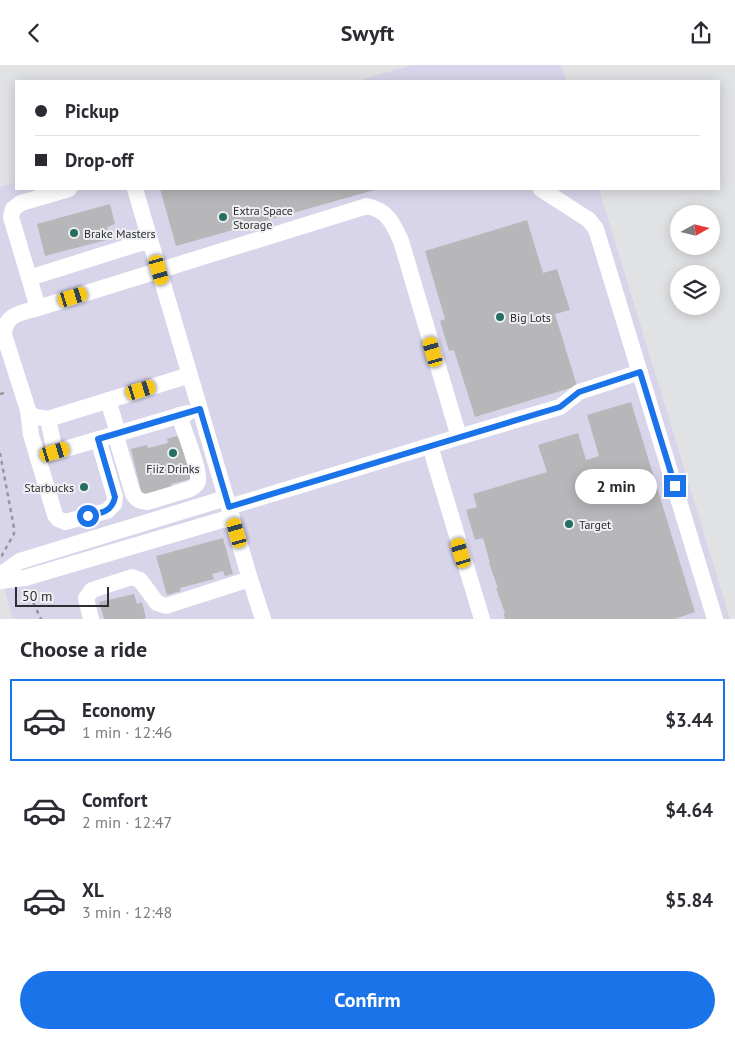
<!DOCTYPE html>
<html lang="en">
<head>
<meta charset="utf-8">
<style>
	:root { --surface:#fff; --page:#f7f7f7; --text:#2b2b33; --muted:#7c7c81; --line:#e1e1e2; --accent:#1a73e8 }
	body { margin:0; font-family:"PT Sans",sans-serif; background:var(--page); color:var(--text); height:100vh; display:flex; flex-direction:column; font-size:19px; white-space:nowrap }
	* { box-sizing:border-box; margin:0 }
	p { font-size:16px; color:var(--muted) }
	.icon { flex:none; width:28px; height:28px; fill:none; stroke:currentColor; stroke-width:2; stroke-linecap:round; stroke-linejoin:round }
	.map { position:relative; height:554px; overflow:hidden }
	.side { display:flex; flex-direction:column; background:var(--surface); flex:1 }
	.side>* { flex:none }
	.guide { position:absolute; left:15px; top:15px; width:705px; height:110px; border-radius:0px; box-shadow:0 2px 12px #0003; display:grid; align-content:center; height:110px; padding:0 20px; background:var(--surface) }
	.needle { width:32px; rotate:82deg }
	.tools { position:absolute; left:670px; top:140px; display:grid; gap:10px }
	.tools a { display:grid; place-items:center; width:50px; height:50px; border-radius:50%; background:var(--surface); box-shadow:0 2px 12px #0003; font-size:25px }
	.scale { position:absolute; left:15px; bottom:12px; width:94px; box-sizing:border-box; padding-left:5px; border:2px solid #2d2e2f; border-top:0; font-size:14px; line-height:18px; white-space:nowrap; color:#2d2e2f; -webkit-text-stroke:4px #eeeff2; paint-order:stroke }
	.end { position:absolute; width:22px; height:22px; margin:-11px; border:6px solid #1a73e8; background:#fff; box-shadow:0 0 0 2px #fff }
	.from { border-radius:50% }
	.bubble { position:absolute; height:35px; border-radius:18px; background:var(--surface); box-shadow:0 2px 12px #0003; font-size:16px; font-weight:600; line-height:35px; text-align:center }
	.car { position:absolute; width:15px; height:30px; margin:-15px -8px; border-radius:6px; box-shadow:0 0 4px 1px #0007; background:linear-gradient(#f5c518 24%,#345 0 40%,#f5c518 0 76%,#345 0 86%,#f5c518 0) }
	.guide b { display:flex; align-items:center; gap:18px; height:48px; font-size:19px }
	.guide b+b { border-top:1px solid var(--line) }
	.guide i { width:12px; height:12px; background:var(--text) }
	ul { padding:0; list-style:none }
	li { display:flex; align-items:center; gap:15px; height:82px; margin:0 10px 8px; padding:0 10px; border:2px solid transparent; border-radius:0px }
	li div { flex:1 }
	li b { display:block; font-size:19px }
	li em { font-style:normal; font-weight:600 }
	li.current { border-color:var(--accent) }
	li>.icon { width:45px; height:45px; stroke-width:1.5 }
	h2 { padding:0 20px; font-size:22px; line-height:60px }
	.cta { display:flex; gap:10px; margin-top:auto; padding:10px 20px }
	.cta a { flex:1; height:58px; border-radius:30px; background:var(--accent); color:#fff; font-size:20px; font-weight:600; line-height:58px; text-align:center }
	header { display:flex; justify-content:space-between; align-items:center; height:65px; padding:0 20px; background:var(--surface); font-size:22px; font-weight:600 }
	.map>svg:first-child { display:block }
</style>
</head>
<body>
<header><svg class="icon" aria-label="back" viewBox="0 0 24 24"><path d="M15 5l-7 7 7 7"/></svg>Swyft<svg class="icon" aria-label="share" viewBox="0 0 24 24"><path d="M12 15V3M7 8l5-5 5 5M5 13v7h14v-7"/></svg></header>
<div class="map">
<svg width="735" height="554" viewBox="0 0 735 554">
	<rect width="100%" height="100%" fill="#e1e2e4"/>
	<path fill="#d8d5eb" d="M412 0H561L566 16H357Z
		M16 117V124H599L730 554H13L0 509V122Z"/>
	<path fill="#b7b7b9" d="M160 124H378L176 181Z
		M110 139 115 159 107 162 110 174 45 191 37 159Z
		M527 155 543 208 557 204 570 245 555 249 577 321 475 352 454 285 449 286 440 256 445 254 425 186Z
		M631 337 695 547 675 554H505L504 549 505 548 496 523H498L489 498H490L483 473 475 475 466 445 477 442 473 429 547 407 538 380 578 368 586 395 599 391 587 350Z
		M180 370 191 414 171 419 172 422 142 430 131 384 147 380 148 383 168 378 167 374Z
		M223 473 233 509 225 511 223 506 212 509 214 514 180 523 181 526 167 530 156 491Z
		M134 529 137 539 142 537 146 553 142 554H104L99 537Z"/>
	<g fill="none" stroke-linecap="round" stroke-linejoin="round">
		<path stroke="#969799" stroke-width="2.5" stroke-dasharray="4 4" stroke-linecap="butt" d="M0 329 8 327
			M0 388 14 463V469L2 490 3 492
			M22 527 31 533 41 554"/>
		<path stroke="#fff" stroke-width="16" d="M69 124 21 138 13 144 11 152 38 243 367 141C387 145 393 158 401 176L459 372 229 442
			M135 124 250 514
			M541 124 589 155 596 164 715 554
			M29 213 150 175
			M38 243C22 248 4 249 4 270L28 345 32 351 48 354 190 310
			M108 335 118 368 117 375 133 429C137 435 140 436 147 437L190 424C194 422 197 420 198 416 200 404 183 364 179 350
			M28 345 31 370 55 450 58 454 65 457 107 446 114 439 115 432 98 374
			M48 354 55 387 188 348
			M459 372 560 342 579 327 640 307
			M430 381 482 554
			M0 510 20 496 226 433
			M0 516 25 513 232 452
			M91 554 86 533 92 525 132 512 140 515 157 538 166 541 250 514 263 554"/>
	</g>
	<g fill="none" stroke-linecap="round" stroke-linejoin="round">
		<path stroke="#1a73e8" stroke-width="6" d="M88 451C101 448 112 447 115 432L98 374 200 344 229 442 560 342 579 327 640 307 675 421"/>
	</g>
	<g fill="#266d62" stroke="#eeeff2" stroke-width="2">
		<circle cx="223" cy="152" r="5"/>
		<circle cx="74" cy="168" r="5"/>
		<circle cx="500" cy="252" r="5"/>
		<circle cx="173" cy="388" r="5"/>
		<circle cx="84" cy="422" r="5"/>
		<circle cx="569" cy="459" r="5"/>
	</g>
	<g text-anchor="middle" dominant-baseline="central" stroke-width="4" stroke-linejoin="round" paint-order="stroke">
		<g font-size="12" fill="#2d2e2f" stroke="#eeeff2" text-anchor="start">
			<text x="233" y="145">Extra Space<tspan x="233" dy="14">Storage</tspan></text>
			<text x="84" y="168">Brake Masters</text>
			<text x="510" y="252">Big Lots</text>
			<text x="173" y="403" text-anchor="middle">Fiiz Drinks</text>
			<text x="74" y="422" text-anchor="end">Starbucks</text>
			<text x="579" y="459">Target</text>
		</g>
	</g>
</svg>
<div class="tools">
<a><svg class="needle" viewBox="-14 -14 28 28"><path d="M0-13l5 13h-10z" fill="#e53935"/><path d="M0 13l5-13h-10z" fill="#7c7c81"/></svg></a>
<a><svg class="icon" aria-label="layers" viewBox="0 0 24 24"><path d="M12 4l9 5-9 5-9-5zM3 14l9 5 9-5"/></svg></a>
</div>
<div class="scale">50 m</div>
<i class="end from" style="left:88px;top:451px"></i>
<i class="end" style="left:675px;top:421px"></i>
<div class="bubble" style="left:575px;top:404px;width:82px">2 min</div>
<i class="car" style="left:159px;top:205px;rotate:164deg"></i>
<i class="car" style="left:73px;top:232px;rotate:73deg"></i>
<i class="car" style="left:433px;top:287px;rotate:344deg"></i>
<i class="car" style="left:141px;top:325px;rotate:73deg"></i>
<i class="car" style="left:55px;top:387px;rotate:73deg"></i>
<i class="car" style="left:237px;top:468px;rotate:344deg"></i>
<i class="car" style="left:461px;top:488px;rotate:343deg"></i>
<div class="guide">
<b><i class="from"></i>Pickup</b>
<b><i></i>Drop-off</b>
</div>
</div>
<section class="side">
<h2>Choose a ride</h2>
<ul>
<li class="current"><svg class="icon" aria-label="car" viewBox="0 0 24 24"><path d="M5 17H2v-5l4-1 3-4h7l3 4 3 1v5h-3M9 17h6M6 11h13"/><circle cx="7" cy="17" r="2"/><circle cx="17" cy="17" r="2"/></svg><div><b>Economy</b><p>1 min · 12:46</p></div><em>$3.44</em></li>
<li><svg class="icon" aria-label="car" viewBox="0 0 24 24"><path d="M5 17H2v-5l4-1 3-4h7l3 4 3 1v5h-3M9 17h6M6 11h13"/><circle cx="7" cy="17" r="2"/><circle cx="17" cy="17" r="2"/></svg><div><b>Comfort</b><p>2 min · 12:47</p></div><em>$4.64</em></li>
<li><svg class="icon" aria-label="car" viewBox="0 0 24 24"><path d="M5 17H2v-5l4-1 3-4h7l3 4 3 1v5h-3M9 17h6M6 11h13"/><circle cx="7" cy="17" r="2"/><circle cx="17" cy="17" r="2"/></svg><div><b>XL</b><p>3 min · 12:48</p></div><em>$5.84</em></li>
</ul>
<div class="cta"><a>Confirm</a></div>
</section>
</body>
</html>
